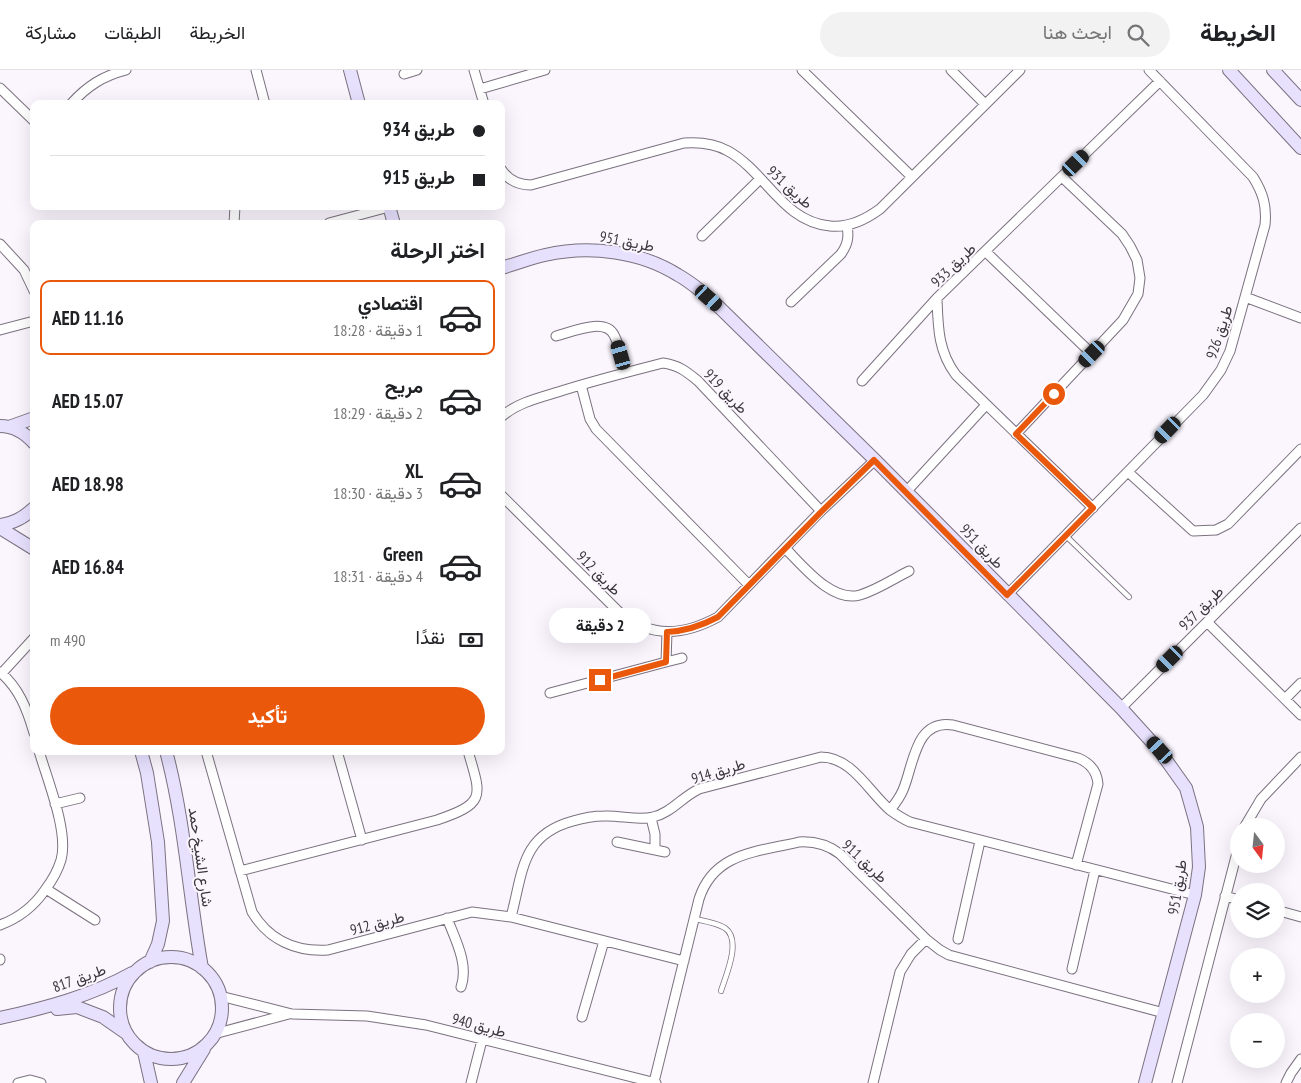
<!DOCTYPE html>
<html lang="ar">
<head>
<meta charset="utf-8">
<style>
	:root { --surface:#fff; --page:#f2f2f2; --text:#202124; --muted:#757577; --line:#e0e0e0; --accent:#ea580c }
	body { margin:0; font-family:"PT Sans Narrow",Vazirmatn,sans-serif; background:var(--page); color:var(--text); direction:rtl; height:100vh; display:flex; flex-direction:column; font-size:19px; white-space:nowrap }
	* { box-sizing:border-box; margin:0 }
	p { font-size:16px; color:var(--muted) }
	.icon { flex:none; width:28px; height:28px; fill:none; stroke:currentColor; stroke-width:2; stroke-linecap:round; stroke-linejoin:round }
	.map { position:relative; flex:1; overflow:hidden; direction:ltr }
	.details { position:absolute; left:30px; top:150px; width:475px; height:535px; display:flex; flex-direction:column; background:var(--surface); border-radius:10px; box-shadow:0 5px 20px #0002; direction:rtl }
	.details>* { flex:none }
	.banner { position:absolute; left:30px; top:30px; width:475px; height:110px; border-radius:10px; box-shadow:0 5px 20px #0002; direction:rtl; display:grid; align-content:center; height:110px; padding:0 20px; background:var(--surface) }
	.needle { width:32px; rotate:165deg }
	.fabs { position:absolute; left:1230px; top:748px; display:grid; gap:10px }
	.fabs a { display:grid; place-items:center; width:55px; height:55px; border-radius:50%; background:var(--surface); box-shadow:0 5px 20px #0002; font-size:25px }
	.end { position:absolute; width:22px; height:22px; margin:-11px; border:6px solid #ea580c; background:#fff; box-shadow:0 0 0 2px #fff }
	.from { border-radius:50% }
	.bubble { position:absolute; height:35px; border-radius:18px; background:var(--surface); box-shadow:0 5px 20px #0002; font-size:16px; font-weight:700; line-height:35px; text-align:center; direction:rtl }
	.car { position:absolute; width:15px; height:30px; margin:-15px -8px; border-radius:6px; box-shadow:0 0 4px 1px #0007; background:linear-gradient(#222 24%,#8ab4d8 0 40%,#222 0 76%,#8ab4d8 0 86%,#222 0) }
	.banner b { display:flex; align-items:center; gap:18px; height:48px; font-size:19px }
	.banner b+b { border-top:1px solid var(--line) }
	.banner i { width:12px; height:12px; background:var(--text) }
	ul { padding:0; list-style:none }
	li { display:flex; align-items:center; gap:15px; height:75px; margin:0 10px 8px; padding:0 10px; border:2px solid transparent; border-radius:10px }
	li div { flex:1 }
	li b { display:block; font-size:19px }
	li em { font-style:normal; font-weight:700 }
	li.active { border-color:var(--accent) }
	li>.icon { width:45px; height:45px; stroke-width:1.5 }
	h2 { padding:0 20px; font-size:22px; line-height:60px }
	.pay { display:flex; align-items:center; gap:12px; height:55px; padding:0 20px; font-size:19px }
	.pay p { margin-inline-start:auto }
	.button { display:flex; gap:10px; margin-top:auto; padding:10px 20px }
	.button a { flex:1; height:58px; border-radius:30px; background:var(--accent); color:#fff; font-size:20px; font-weight:700; line-height:58px; text-align:center }
	header { display:flex; align-items:center; gap:30px; box-sizing:border-box; height:70px; padding:0 25px; background:var(--surface); border-bottom:1px solid var(--line) }
	header strong { font-size:24px }
	nav { display:flex; gap:28px; margin-inline-start:auto; font-size:18px }
	.search { width:350px; height:45px; background:var(--page); display:flex; align-items:center; gap:12px; box-sizing:border-box; padding:0 18px; border-radius:28px; color:var(--muted); font-size:19px }
	.map>svg:first-child { display:block }
</style>
</head>
<body>
<header>
<strong>الخريطة</strong>
<div class="search"><svg class="icon" aria-label="search" viewBox="0 0 24 24"><circle cx="10" cy="10" r="6"/><path d="M15 15l6 6"/></svg>ابحث هنا</div>
<nav><a>الخريطة</a><a>الطبقات</a><a>مشاركة</a></nav>
</header>
<div class="map">
<svg width="1301" height="1013" viewBox="0 0 1301 1013">
	<rect width="100%" height="100%" fill="#fbf5fe"/>
	<g fill="none" stroke-linecap="round" stroke-linejoin="round">
		<defs>
			<path id="lane" d="M1065 465 1129 527
				M695 849C704 851 717 853 725 858 742 870 726 905 721 921"/>
			<path id="street" d="M256 0 265 34
				M474 0 484 34
				M802 0 912 107
				M951 0 985 34
				M404 4 417 0
				M0 18 34 51
				M480 19 545 0
				M71 34C87 16 103 6 126 0
				M501 99C508 110 518 115 531 115L684 73C699 72 714 73 728 81 766 102 783 152 830 156 849 158 865 150 880 139L1020 0
				M329 153 389 137
				M234 154 235 136
				M702 166 760 109
				M0 174 24 200 34 221
				M986 182 1092 284
				M1245 227 1301 248
				M937 228C938 257 938 281 956 305L1093 438
				M791 232 841 184C848 174 849 167 847 155
				M0 260 34 251
				M556 266C572 262 605 247 614 265 620 276 622 290 626 302
				M862 311 937 228 1160 11
				M581 315 590 349 596 359 749 515
				M501 347C517 333 538 328 558 322 592 311 628 302 663 293 678 295 686 301 698 311L821 441
				M1016 364 1123 250 1138 224 1140 208 1137 190 1130 176 1122 164 1062 107
				M1128 402 1193 461 1216 460 1228 454 1301 379
				M906 422 986 335
				M501 425 620 543C651 568 683 566 718 547L821 441 875 390
				M785 478C803 496 832 533 860 525 877 520 893 509 909 501
				M1007 525 1203 325 1221 300 1230 281 1265 155C1267 136 1263 123 1253 107L1149 0
				M1207 552 1301 645
				M666 592 682 588
				M0 602C19 618 27 639 34 663
				M2 603 34 568
				M550 623 666 592 667 562
				M1285 629 1301 613
				M1121 638 1301 458
				M206 681 252 842C269 870 296 882 328 880L472 842 511 847 684 891
				M337 681 362 770
				M55 734 80 728
				M890 740C895 734 900 727 903 720 914 694 915 649 953 655L1078 688C1090 693 1097 701 1098 714L1076 795
				M651 748 655 764V780
				M1245 756 1261 729 1301 687
				M617 772 665 782
				M240 801 437 750C487 733 481 726 468 681
				M46 819 95 850
				M1225 826 1239 830
				M1276 840 1301 847
				M511 847C523 802 521 765 573 751 583 748 593 746 604 746 620 745 637 751 653 747 671 743 682 727 699 719L821 687C852 687 869 722 890 740 897 745 903 749 910 752L1195 825
				M447 848C455 869 469 894 461 917
				M0 855C19 848 34 836 45 820 51 812 58 800 61 790 69 762 47 709 39 681
				M958 869 980 771
				M0 889V890
				M1072 899 1095 800
				M220 926 292 944 367 946 426 955 656 1013
				M582 947 604 871
				M214 964 289 944
				M654 1012 699 829C714 782 758 782 799 772 815 771 828 775 840 784L926 869 940 880 949 885 1164 943
				M18 1013 30 1010 41 1013
				M471 1013 482 970
				M873 1013 900 902 911 884 926 869
				M1177 1013 1239 775
				M1286 1013 1291 1003 1301 989"/>
			<path id="secondary" d="M350 0 359 34
				M1229 0 1301 78
				M1273 0 1301 30
				M389 136 394 154
				M501 198C516 194 531 188 545 185 589 175 640 181 678 205 694 214 707 226 720 238L875 390 1121 638 1159 680 1186 718 1197 757 1199 797 1195 825 1145 1013
				M0 356C14 356 25 363 34 373
				M9 357 34 348
				M0 455C14 453 23 448 34 438
				M0 458 34 479
				M141 681 147 703 158 772 163 851 158 874 150 892
				M166 681C185 752 189 826 202 898
				M120 938a51 51 0 1 1 102 0a51 51 0 1 1-102 0Z
				M57 939 77 937 103 947 126 963
				M0 948C45 938 91 926 132 903
				M144 982 151 1013
				M183 1013 204 979"/>
		</defs>
		<use href="#lane" stroke="#7b717f" stroke-width="6"/>
		<use href="#street" stroke="#7b717f" stroke-width="11"/>
		<use href="#secondary" stroke="#7b717f" stroke-width="14"/>
		<use href="#lane" stroke="#fff" stroke-width="4.5"/>
		<use href="#street" stroke="#fff" stroke-width="9"/>
		<use href="#secondary" stroke="#e7e1fe" stroke-width="12"/>
	</g>
	<g fill="none" stroke-linecap="round" stroke-linejoin="round">
		<path stroke="#ea580c" stroke-width="6" d="M600 610 666 592 667 562C686 561 701 556 718 547L821 442 874 390 1007 525 1093 438 1016 364 1054 324"/>
	</g>
	<g text-anchor="middle" dominant-baseline="central" stroke-width="4" stroke-linejoin="round" paint-order="stroke">
		<g font-size="15" fill="#3a363c" stroke="#fbf5fe">
			<text transform="translate(790 117) rotate(42)">طريق 931</text>
			<text transform="translate(627 171) rotate(11)">طريق 951</text>
			<text transform="translate(953 195) rotate(-44)">طريق 933</text>
			<text transform="translate(1219 262) rotate(-72)">طريق 926</text>
			<text transform="translate(726 321) rotate(46)">طريق 919</text>
			<text transform="translate(982 476) rotate(46)">طريق 951</text>
			<text transform="translate(599 503) rotate(45)">طريق 912</text>
			<text transform="translate(1201 538) rotate(-45)">طريق 937</text>
			<text transform="translate(718 701) rotate(-17)">طريق 914</text>
			<text transform="translate(201 787) rotate(82)">شارع الشيخ حمد</text>
			<text transform="translate(865 791) rotate(43)">طريق 911</text>
			<text transform="translate(1177 817) rotate(-81)">طريق 951</text>
			<text transform="translate(377 853) rotate(-15)">طريق 912</text>
			<text transform="translate(79 908) rotate(-20)">طريق 817</text>
			<text transform="translate(479 955) rotate(15)">طريق 940</text>
		</g>
	</g>
</svg>
<div class="fabs">
<a><svg class="needle" viewBox="-14 -14 28 28"><path d="M0-13l5 13h-10z" fill="#e53935"/><path d="M0 13l5-13h-10z" fill="#757577"/></svg></a>
<a><svg class="icon" aria-label="layers" viewBox="0 0 24 24"><path d="M12 4l9 5-9 5-9-5zM3 14l9 5 9-5"/></svg></a>
<a>+</a>
<a>−</a>
</div>
<i class="end from" style="left:1054px;top:324px"></i>
<i class="end" style="left:600px;top:610px"></i>
<div class="bubble" style="left:549px;top:538px;width:102px">2 دقيقة</div>
<i class="car" style="left:1076px;top:93px;rotate:46deg"></i>
<i class="car" style="left:709px;top:228px;rotate:132deg"></i>
<i class="car" style="left:1092px;top:284px;rotate:224deg"></i>
<i class="car" style="left:621px;top:285px;rotate:344deg"></i>
<i class="car" style="left:1168px;top:360px;rotate:224deg"></i>
<i class="car" style="left:1170px;top:589px;rotate:225deg"></i>
<i class="car" style="left:1160px;top:680px;rotate:318deg"></i>
<div class="banner">
<b><i class="from"></i>طريق 934</b>
<b><i></i>طريق 915</b>
</div>
<section class="details">
<h2>اختر الرحلة</h2>
<ul>
<li class="active"><svg class="icon" aria-label="car" viewBox="0 0 24 24"><path d="M5 17H2v-5l4-1 3-4h7l3 4 3 1v5h-3M9 17h6M6 11h13"/><circle cx="7" cy="17" r="2"/><circle cx="17" cy="17" r="2"/></svg><div><b>اقتصادي</b><p>1 دقيقة · 18:28</p></div><em>AED 11.16</em></li>
<li><svg class="icon" aria-label="car" viewBox="0 0 24 24"><path d="M5 17H2v-5l4-1 3-4h7l3 4 3 1v5h-3M9 17h6M6 11h13"/><circle cx="7" cy="17" r="2"/><circle cx="17" cy="17" r="2"/></svg><div><b>مريح</b><p>2 دقيقة · 18:29</p></div><em>AED 15.07</em></li>
<li><svg class="icon" aria-label="car" viewBox="0 0 24 24"><path d="M5 17H2v-5l4-1 3-4h7l3 4 3 1v5h-3M9 17h6M6 11h13"/><circle cx="7" cy="17" r="2"/><circle cx="17" cy="17" r="2"/></svg><div><b>XL</b><p>3 دقيقة · 18:30</p></div><em>AED 18.98</em></li>
<li><svg class="icon" aria-label="car" viewBox="0 0 24 24"><path d="M5 17H2v-5l4-1 3-4h7l3 4 3 1v5h-3M9 17h6M6 11h13"/><circle cx="7" cy="17" r="2"/><circle cx="17" cy="17" r="2"/></svg><div><b>Green</b><p>4 دقيقة · 18:31</p></div><em>AED 16.84</em></li>
</ul>
<div class="pay"><svg class="icon" aria-label="cash" viewBox="0 0 24 24"><path d="M3 7h18v10H3z"/><circle cx="12" cy="12" r="2"/></svg>نقدًا<p>490 m</p></div>
<div class="button"><a>تأكيد</a></div>
</section>
</div>
</body>
</html>
